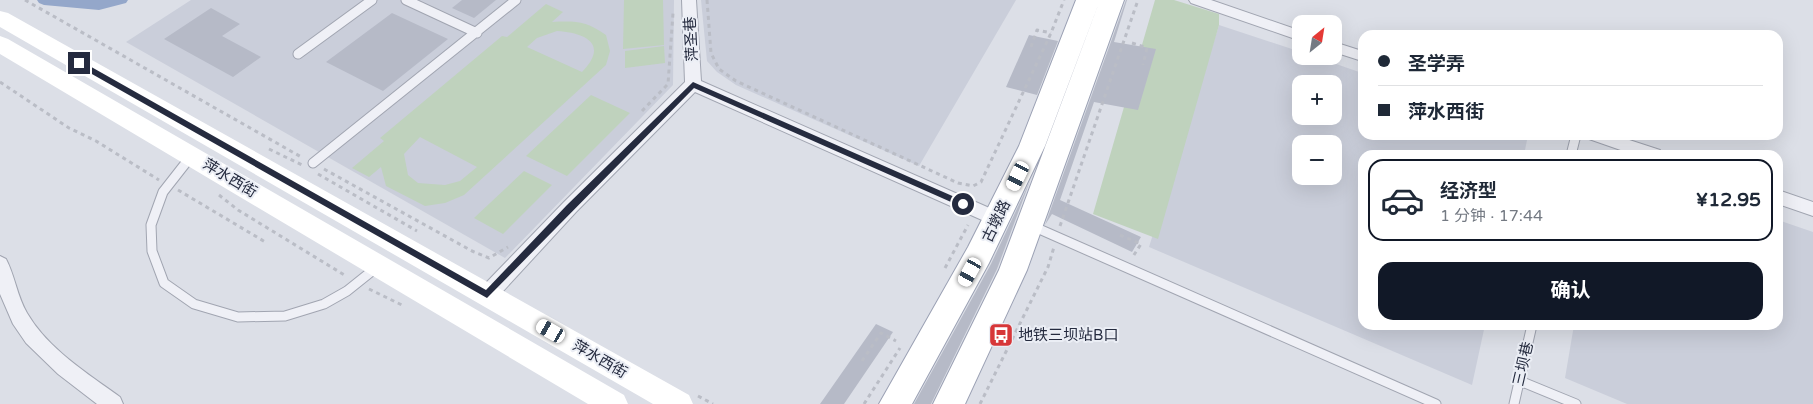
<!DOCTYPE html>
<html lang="zh">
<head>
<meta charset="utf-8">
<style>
	:root { --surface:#fff; --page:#f2f2f3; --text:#1f2937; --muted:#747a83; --line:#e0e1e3; --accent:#111827 }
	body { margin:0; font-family:"Varela Round","Noto Sans SC",sans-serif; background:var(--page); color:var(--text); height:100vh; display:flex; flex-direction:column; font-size:19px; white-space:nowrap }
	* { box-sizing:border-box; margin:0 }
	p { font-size:16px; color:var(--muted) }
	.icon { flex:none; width:28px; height:28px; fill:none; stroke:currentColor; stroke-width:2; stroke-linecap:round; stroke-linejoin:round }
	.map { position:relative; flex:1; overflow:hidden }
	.drawer { position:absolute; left:1358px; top:150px; width:425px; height:180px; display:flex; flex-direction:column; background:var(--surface); border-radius:15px; box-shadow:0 5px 20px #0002 }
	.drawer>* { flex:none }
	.guide { position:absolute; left:1358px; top:30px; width:425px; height:110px; border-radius:15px; box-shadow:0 5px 20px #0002; display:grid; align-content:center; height:110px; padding:0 20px; background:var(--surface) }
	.needle { width:32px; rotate:30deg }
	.buttons { position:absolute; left:1292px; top:15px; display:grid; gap:10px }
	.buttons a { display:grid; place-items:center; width:50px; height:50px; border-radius:10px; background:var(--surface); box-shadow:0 5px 20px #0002; font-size:25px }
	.end { position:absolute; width:22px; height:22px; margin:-11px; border:6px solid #252b3f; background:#fff; box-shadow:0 0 0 2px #fff }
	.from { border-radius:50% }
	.car { position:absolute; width:15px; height:30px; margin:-15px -8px; border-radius:6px; box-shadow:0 0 4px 1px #0007; background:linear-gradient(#fff 24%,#345 0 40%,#fff 0 76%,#345 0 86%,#fff 0) }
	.guide b { display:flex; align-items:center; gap:18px; height:48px; font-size:19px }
	.guide b+b { border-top:1px solid var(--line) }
	.guide i { width:12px; height:12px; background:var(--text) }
	ul { padding:9px 0 0; list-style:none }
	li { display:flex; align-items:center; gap:15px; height:82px; margin:0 10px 8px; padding:0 10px; border:2px solid var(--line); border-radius:15px }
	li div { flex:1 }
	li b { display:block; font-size:19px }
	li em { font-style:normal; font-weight:700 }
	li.on { border-color:var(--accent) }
	li>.icon { width:45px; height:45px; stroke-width:1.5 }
	.action { display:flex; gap:10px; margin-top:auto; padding:10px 20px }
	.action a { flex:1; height:58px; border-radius:15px; background:var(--accent); color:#fff; font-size:20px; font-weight:700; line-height:58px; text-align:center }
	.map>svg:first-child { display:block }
</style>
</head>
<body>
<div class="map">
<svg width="1813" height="404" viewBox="0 0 1813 404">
	<rect width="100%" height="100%" fill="#dcdfe7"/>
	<path fill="#caceda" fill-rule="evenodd" d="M191 0H674L673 85 505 258 126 42Z
		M701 0H1016L919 166 736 85 717 72 707 61Z
		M1219 25 1301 52V56H1313L1362 73V135H1528L1524 155H1362V325H1485L1472 385 1149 247ZM1301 84H1334V116H1301ZM1301 144H1334V176H1301Z
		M1778 220 1813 232V404H1627L1565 378 1574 325H1778Z"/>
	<path fill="#bfd2bd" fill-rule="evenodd" d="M624 0H663L664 45 623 49Z
		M1155 0H1174L1219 14V25L1158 239 1093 214Z
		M546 4 563 12 552 22C576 21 586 21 606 35L610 51 606 65 464 195 445 203 425 206 386 186 381 167 369 177 352 168 384 141 380 138 502 36 507 37ZM557 31C586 33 609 44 582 72L527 47 537 38ZM420 137 477 167 460 181 445 185 418 183 408 175 404 154Z
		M664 46 665 63 625 68V51Z
		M591 95 630 113 567 176 526 156Z
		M524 171 552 185 503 234 474 218Z"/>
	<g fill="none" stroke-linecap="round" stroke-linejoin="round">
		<path fill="#94a7ca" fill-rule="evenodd" d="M37 0H128L126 3 99 10 44 5 39 3Z"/>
	</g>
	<path fill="#b6bac7" d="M462 0H496L474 18 452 8Z
		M1126 0H1127L1114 42 1156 49 1138 110 1094 102 1060 200 1141 237 1132 252 1052 214 1045 225Z
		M211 8 240 24 222 36 261 57 233 77 164 39Z
		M392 13 448 39 383 91 326 62Z
		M1029 35 1058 41 1037 95 1006 87Z
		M1030 181 997 269 931 404H914L991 264Z
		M876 324 893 332 844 404H820Z"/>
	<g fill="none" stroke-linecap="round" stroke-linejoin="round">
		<defs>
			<path id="lane" d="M406 0 477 33
				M298 54 372 0
				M192 155 163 192 151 225 152 251 164 283 194 304 238 317 285 316 324 304 347 291 377 267
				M1571 155 1576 135
				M313 163 516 0
				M1030 225 1436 404
				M1520 381 1576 404
				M1514 404 1532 325"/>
			<path id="street" d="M682 0H696L701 81 1003 214 1006 219 1003 224 997 226 991 224 695 92 576 212 494 301 487 303 480 301 478 295 480 289 564 202 685 82Z
				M1189 0H1211L1301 31V41L1191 3Z
				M1334 42 1362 51V61L1334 52Z
				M1587 135H1614L1660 150 1662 155H1635L1589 139Z
				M1778 190 1813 202V216L1778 204Z
				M0 256 6 259C15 276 17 296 27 313 48 349 87 373 120 397L123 404H97L58 374 26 343 13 324 0 294Z"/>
			<path id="primary" d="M1076 0H1100L1045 146 989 263 912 404H879L968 247 1019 146Z
				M1100 0H1124L1027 270 965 404H933L999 270Z"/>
		</defs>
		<use href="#lane" stroke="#a1a5b1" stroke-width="11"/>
		<use href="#street" stroke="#a1a5b1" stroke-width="2"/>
		<use href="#primary" stroke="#9ba1b4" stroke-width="2"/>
		<path stroke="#babdc6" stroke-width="3" stroke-dasharray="4 4" stroke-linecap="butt" d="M25 0 303 158
			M707 0 711 53 719 69 736 81 958 183 973 186 981 182 1051 33 1064 0
			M1132 43 1147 48 1143 65
			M1031 47 1037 30 1051 33
			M0 82 69 128 96 141 159 180
			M642 111 668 84 673 13
			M269 149 302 165
			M324 169 472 251 489 258 508 247
			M318 174 417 231
			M178 190 267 243
			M219 195 238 210 346 276
			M1060 226 1138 0
			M1120 235 1141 244 1132 258
			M945 268 968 225
			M369 289 404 306
			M862 361 881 333 896 341
			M698 396 713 404
			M864 404 900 348
			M980 404 1048 267 1054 247"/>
		<use href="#lane" stroke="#eff0f6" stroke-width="9"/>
		<use href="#street" fill="#eff0f6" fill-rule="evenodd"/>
		<path fill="#fff" fill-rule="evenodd" d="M0 11 8 13 689 395 693 404H653L0 27Z
			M0 36 8 39 624 395 628 404H588L0 54Z"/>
		<use href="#primary" fill="#fff" fill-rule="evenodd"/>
	</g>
	<path fill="#252b3f" d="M79 60 486 290 567 205 693 82 966 202 967 204 963 207 960 206 694 88 487 298 76 65 75 63Z"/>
	<defs>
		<symbol id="bus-square" viewBox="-11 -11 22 22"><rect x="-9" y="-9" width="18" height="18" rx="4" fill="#d73739" stroke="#ebeef5"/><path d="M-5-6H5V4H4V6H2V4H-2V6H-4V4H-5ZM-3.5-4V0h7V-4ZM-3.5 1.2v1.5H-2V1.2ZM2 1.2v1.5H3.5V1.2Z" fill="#fff"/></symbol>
	</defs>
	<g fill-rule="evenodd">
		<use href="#bus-square" x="987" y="321" width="28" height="28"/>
	</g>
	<g text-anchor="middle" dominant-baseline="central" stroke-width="4" stroke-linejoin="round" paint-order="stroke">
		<g font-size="15" fill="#252b3f" stroke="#ebeef5">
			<text transform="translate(691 39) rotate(-93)">萍圣巷</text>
			<text transform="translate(230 178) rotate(31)">萍水西街</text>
			<text transform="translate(996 221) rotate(-64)">古墩路</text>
			<text transform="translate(600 359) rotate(30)">萍水西街</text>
			<text transform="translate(1523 364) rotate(-77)">三坝巷</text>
		</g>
		<g font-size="15" fill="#252b3f" stroke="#ebeef5" text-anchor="start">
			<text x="1018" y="335">地铁三坝站B口</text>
		</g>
	</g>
</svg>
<div class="buttons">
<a><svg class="needle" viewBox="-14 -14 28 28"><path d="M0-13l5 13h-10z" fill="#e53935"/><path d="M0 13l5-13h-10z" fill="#747a83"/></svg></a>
<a>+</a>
<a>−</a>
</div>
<i class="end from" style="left:963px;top:204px"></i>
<i class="end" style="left:79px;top:63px"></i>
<i class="car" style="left:1018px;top:176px;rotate:206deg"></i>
<i class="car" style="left:970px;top:272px;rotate:209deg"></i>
<i class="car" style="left:551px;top:331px;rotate:300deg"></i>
<div class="guide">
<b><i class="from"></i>圣学弄</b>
<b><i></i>萍水西街</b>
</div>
<section class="drawer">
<ul>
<li class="on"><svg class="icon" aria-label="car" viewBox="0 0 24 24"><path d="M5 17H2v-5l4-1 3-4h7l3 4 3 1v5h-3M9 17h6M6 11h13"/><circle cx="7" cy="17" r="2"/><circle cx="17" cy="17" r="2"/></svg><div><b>经济型</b><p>1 分钟 · 17:44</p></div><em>¥12.95</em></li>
</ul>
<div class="action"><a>确认</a></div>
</section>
</div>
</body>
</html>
